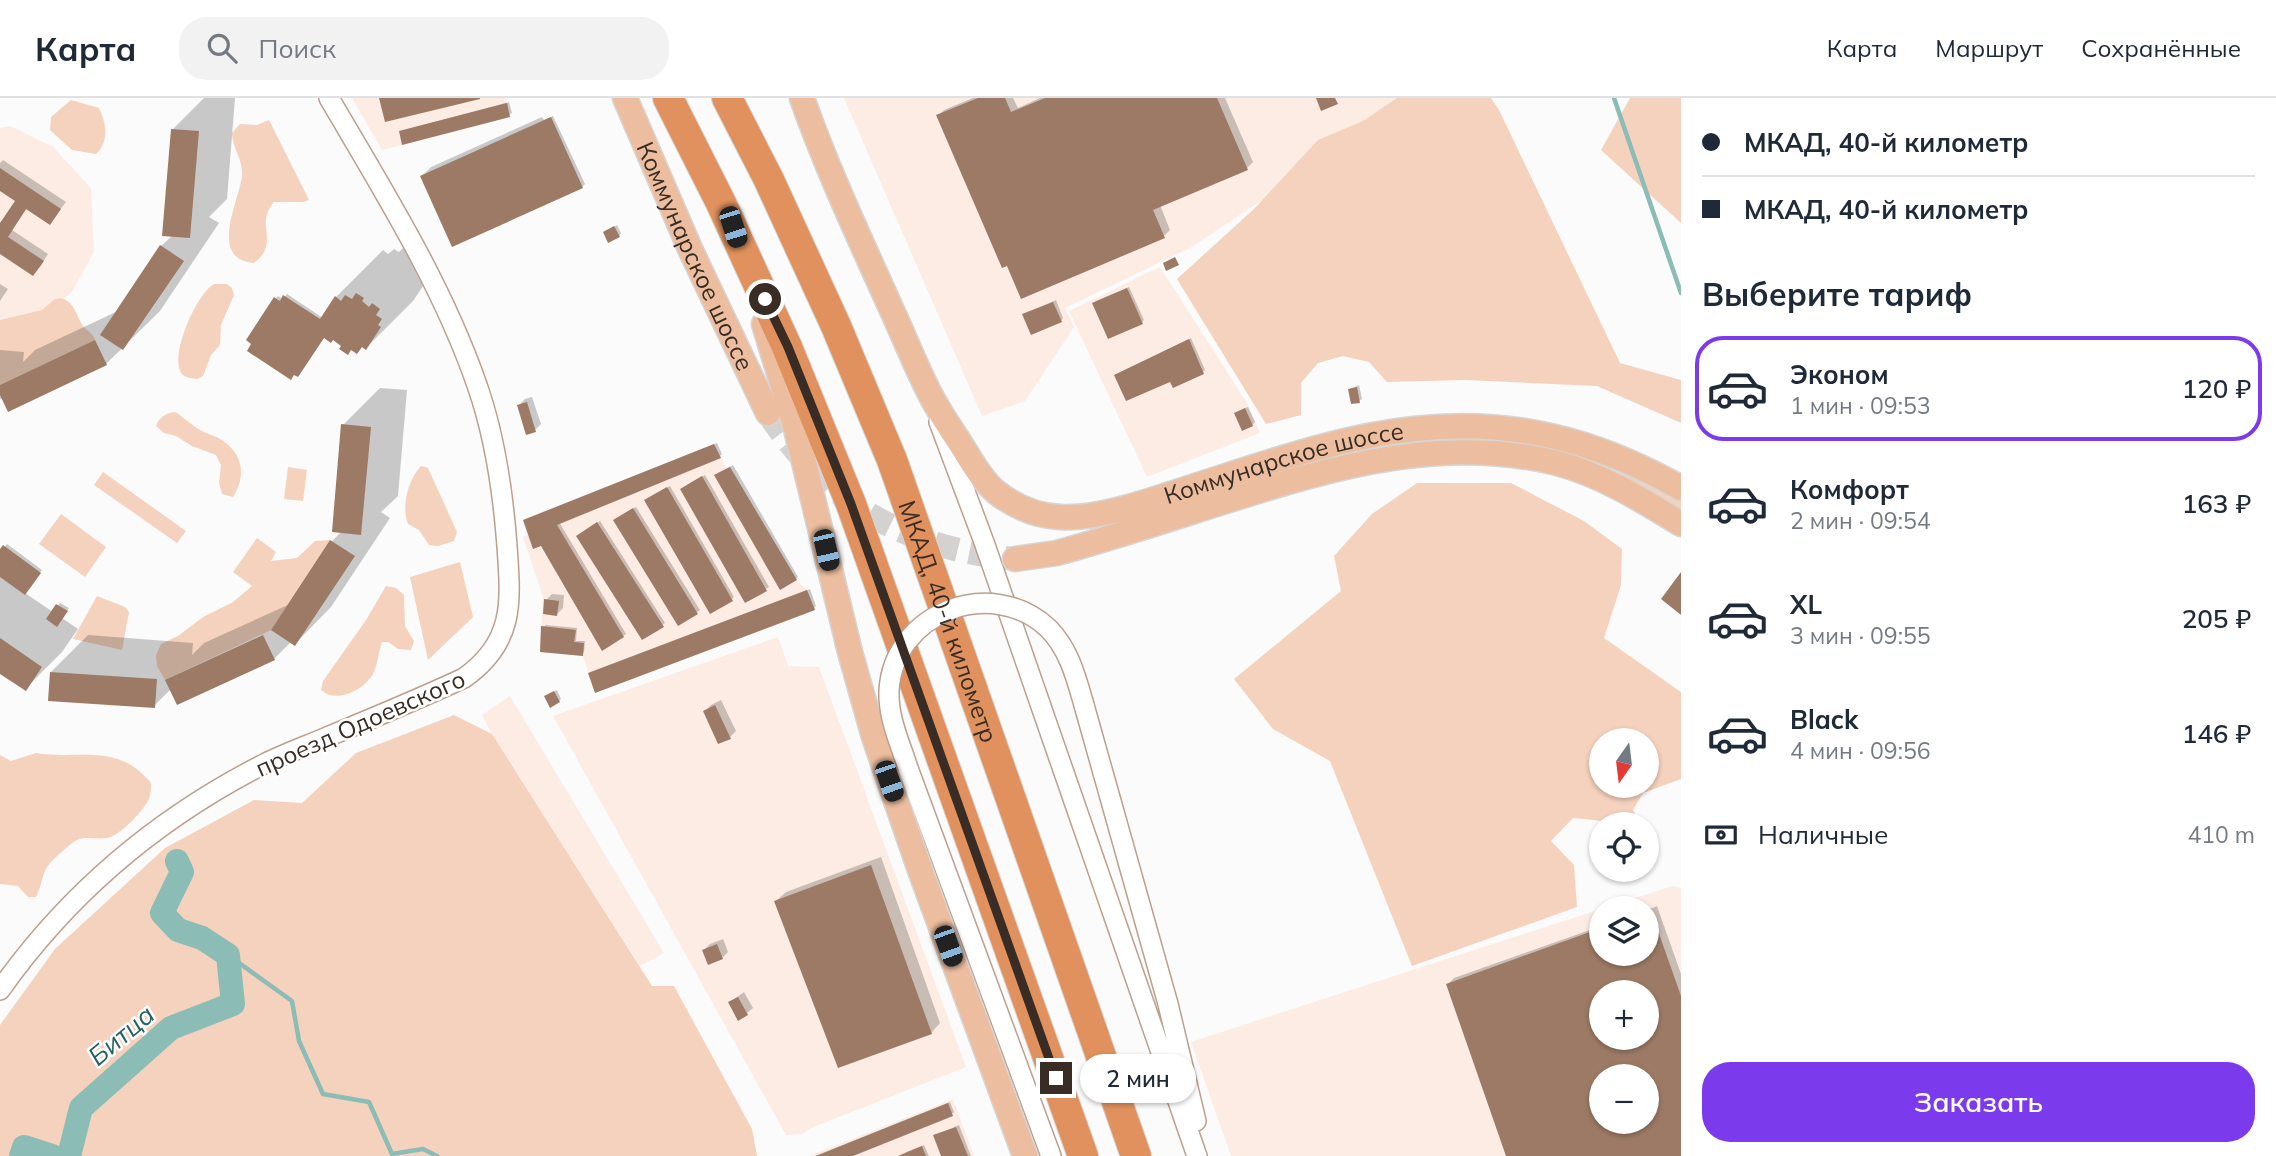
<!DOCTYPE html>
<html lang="ru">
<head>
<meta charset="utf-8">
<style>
	:root { --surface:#fff; --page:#f2f2f3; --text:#1f2937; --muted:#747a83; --line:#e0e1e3; --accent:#7c3aed }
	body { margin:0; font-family:Mulish,sans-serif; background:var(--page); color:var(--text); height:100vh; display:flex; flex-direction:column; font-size:26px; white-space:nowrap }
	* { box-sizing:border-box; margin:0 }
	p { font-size:23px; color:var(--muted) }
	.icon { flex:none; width:38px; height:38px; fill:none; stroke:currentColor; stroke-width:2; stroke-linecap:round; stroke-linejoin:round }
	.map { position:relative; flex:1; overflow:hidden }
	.drawer { display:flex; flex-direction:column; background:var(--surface); width:595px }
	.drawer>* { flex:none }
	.guide { display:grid; align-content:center; height:154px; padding:0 21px; background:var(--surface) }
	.needle { width:46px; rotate:194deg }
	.fabs { position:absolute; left:1589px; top:630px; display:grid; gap:14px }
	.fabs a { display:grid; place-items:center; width:70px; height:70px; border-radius:50%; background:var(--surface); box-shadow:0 2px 5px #0004; font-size:35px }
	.end { position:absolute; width:32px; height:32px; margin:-16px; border:9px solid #382c24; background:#fff; box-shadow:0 0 0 4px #fff }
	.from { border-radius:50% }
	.bubble { position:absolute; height:49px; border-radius:24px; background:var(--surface); box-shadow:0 2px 5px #0004; font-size:23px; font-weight:600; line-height:49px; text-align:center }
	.car { position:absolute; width:21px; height:42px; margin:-21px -10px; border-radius:9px; box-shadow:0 0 5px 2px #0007; background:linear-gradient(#222 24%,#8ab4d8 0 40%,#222 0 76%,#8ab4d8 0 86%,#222 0) }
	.guide b { display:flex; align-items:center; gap:24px; height:66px; font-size:26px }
	.guide b+b { border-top:2px solid var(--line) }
	.guide i { width:18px; height:18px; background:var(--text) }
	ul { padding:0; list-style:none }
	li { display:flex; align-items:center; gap:21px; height:105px; margin:0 14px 10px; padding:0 7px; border:4px solid transparent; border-radius:28px }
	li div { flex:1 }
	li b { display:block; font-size:26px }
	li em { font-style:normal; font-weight:600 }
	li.selected { border-color:var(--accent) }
	li>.icon { width:63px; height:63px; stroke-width:1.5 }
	h2 { padding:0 21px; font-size:32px; line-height:84px }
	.pay { display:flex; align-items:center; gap:18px; height:77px; padding:0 21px; font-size:26px }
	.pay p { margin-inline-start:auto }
	.button { display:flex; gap:14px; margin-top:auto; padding:14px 21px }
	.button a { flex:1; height:80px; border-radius:28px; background:var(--accent); color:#fff; font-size:28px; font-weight:600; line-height:80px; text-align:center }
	header { display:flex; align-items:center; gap:42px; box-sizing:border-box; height:98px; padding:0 35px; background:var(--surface); border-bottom:2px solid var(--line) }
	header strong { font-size:33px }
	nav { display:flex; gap:38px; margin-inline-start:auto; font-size:24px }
	.search { width:490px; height:63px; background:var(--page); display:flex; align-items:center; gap:18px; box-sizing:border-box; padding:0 24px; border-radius:28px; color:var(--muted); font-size:26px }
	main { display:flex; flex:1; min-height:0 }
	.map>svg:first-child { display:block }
</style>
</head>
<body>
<header>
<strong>Карта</strong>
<div class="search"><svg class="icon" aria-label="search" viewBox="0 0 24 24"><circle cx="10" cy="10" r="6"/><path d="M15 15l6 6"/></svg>Поиск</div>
<nav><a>Карта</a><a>Маршрут</a><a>Сохранённые</a></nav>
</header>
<main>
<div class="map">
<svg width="1681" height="1058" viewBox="0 0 1681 1058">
	<rect width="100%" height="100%" fill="#fbfbfb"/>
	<path fill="#fcece3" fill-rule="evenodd" d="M352 0H505L510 19 382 52Z
		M844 0H1414L1192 149 1065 210 1074 229 1025 303 982 318Z
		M10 28 53 49 91 90 94 154 72 194 21 236 0 235V30Z
		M1160 169 1247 305 1260 335 1147 379 1069 213Z
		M714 346 726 370 730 369 797 482 807 492 815 512 595 595 583 558 540 554 543 499 523 439 528 437 523 422Z
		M778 539 788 568 819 569 966 969 811 1030 802 1036 786 1037 553 618Z
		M510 598 664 855 640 868 492 636 482 617Z
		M1672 788 1681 790V1058H1231L1191 944 1601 811V856H1647V810H1604ZM1601 894H1647V940H1601ZM1601 978H1647V1024H1601Z
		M953 1001 974 1058H809Z"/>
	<path fill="#f5d2bd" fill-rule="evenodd" d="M1397 0H1491L1499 12 1620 265 1681 282V325L1597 288 1466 282 1387 284 1369 264 1343 258 1318 265 1301 285V317L1266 326 1177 181 1254 111 1318 42 1363 23Z
		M1630 0H1681V125L1601 52Z
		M71 2 99 10C106 25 110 43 96 56L72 52 50 32 51 19Z
		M269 22 309 102 303 104H274C254 127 281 144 254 165 207 161 240 102 242 77 243 61 232 50 232 35L240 26 257 27Z
		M214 186H227L232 190 234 197 221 227 220 247 211 257 203 278 197 281C192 280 186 280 182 276 168 259 197 195 214 186Z
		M61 200C75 204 76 217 83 228 88 234 92 234 95 242L0 287V222L42 212 55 201Z
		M175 314C184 319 192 328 202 333 210 337 219 339 226 345 244 359 245 381 233 399L222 396 219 385 221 367 216 357 192 348 176 338 164 335 156 328C159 319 166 315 175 314Z
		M421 368 428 370 457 434 454 443 438 448 429 447 419 432 408 426C401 408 408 382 421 368Z
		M1618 368 1681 402V412L1644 389 1615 375Z
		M288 369 307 372 303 403 284 401Z
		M103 374 186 433 177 445 94 387Z
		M1417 385H1511L1584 423 1622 451 1621 487 1604 540 1681 594V681L1643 695 1633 712 1640 726H1605L1603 723 1573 720 1551 743 1574 767 1577 809 1412 868 1330 663 1273 631 1234 581 1341 493 1334 458 1372 416ZM1601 642H1647V688H1601Z
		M61 416 106 449 85 479 39 446Z
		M257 440 276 454 271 463 297 460 315 443 330 442 271 532 165 582 157 568 156 557 161 546 178 538 203 519 233 504 252 488 233 474Z
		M460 464 473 519 428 562 410 479Z
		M386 488 396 490 404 497 405 528 414 543 411 552 398 551 388 544H382C378 554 378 567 373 576 364 592 336 606 321 592L323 583 366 522Z
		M97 498 125 509 129 514 122 552 73 541Z
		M454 617 492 636 652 888H674L752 1031 757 1058H0V927L55 851 165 750 254 702 302 705 356 655Z
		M36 655C81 662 117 644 151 685 151 690 151 695 149 701 144 712 120 738 107 740 93 742 82 736 71 746 62 754 50 762 45 773 41 782 41 790 36 799H28L18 788 0 786V657L11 663Z"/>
	<path fill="#0003" fill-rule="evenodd" d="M204 0H235L227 101 209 119 219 125 160 213 106 266 0 301V252L24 254 23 264 35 252 118 213 161 148 173 137 172 32Z
		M973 0H1013L1018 10 1040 0H1225L1253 64 1247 70 1160 107 1170 132 1164 138 1022 199 938 18 944 12Z
		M509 4 512 15 509 17 401 33Z
		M553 18 585 86 582 89 422 78 431 69 542 19 544 22Z
		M3 62 66 104 50 125 27 110 12 132 48 156 39 170 0 154V124L2 125 17 103 0 91V65Z
		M617 127 621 135 619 138 605 134Z
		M404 149 409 152 407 156 417 162 427 182 413 203 366 250 363 247H344L334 240 324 238 276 200 278 198 283 201 287 196 323 220 336 199 383 152 388 156 394 151 399 154Z
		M0 186 8 191 0 203Z
		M1129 189 1144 222 1142 224 1096 203Z
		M1056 202 1063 220 1061 223 1024 216Z
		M1191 240 1205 272 1203 274 1171 281 1119 275Z
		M1359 287 1362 301 1359 303 1350 291Z
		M380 290 407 292 398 398 381 414 390 420 331 509 295 546 291 544 274 561 171 591 154 608 51 574 88 537 193 545 192 557 204 545 290 506 332 443 342 433 343 327Z
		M532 299 541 326 535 332 519 307 525 301Z
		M1248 309 1255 324 1252 327 1239 313Z
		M717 345 722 356 720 358 559 424 626 536 623 538 541 446 525 423Z
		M733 367 798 479 796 481 718 375Z
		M705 377 769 489 745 503 684 389Z
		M670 388 734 499 732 501 649 400Z
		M636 409 700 512 678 526 617 420Z
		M600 423 665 525 643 540 580 436Z
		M7 446 42 472 25 495 53 514 60 505 69 510 62 520 78 531 62 554 25 591 0 574V454Z
		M810 491 816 508 814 510 590 576Z
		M552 496 564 497 563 510 557 516 546 502Z
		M546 527 577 530 576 543H585L584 554 582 556 543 529Z
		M557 592 561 601 559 603 549 596Z
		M721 602 736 633 730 639 719 644 705 613 711 607Z
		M881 759 940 925 931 935 776 803 786 794Z
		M1657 808 1681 876V1058H1508L1448 886 1454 880 1601 828V856H1647V812ZM1601 894H1647V940H1601ZM1601 978H1647V1024H1601Z
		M723 841 728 854 722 860 704 852 710 846Z
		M744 894 753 910 747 915 730 904Z
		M950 1004 954 1014 952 1016 849 1058H815Z
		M959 1027 971 1058H943L935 1038Z
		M924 1047 929 1058H904L906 1054Z"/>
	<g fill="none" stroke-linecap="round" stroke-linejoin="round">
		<path stroke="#8bbcb6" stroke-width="4.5" d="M1614 0 1681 195
			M228 857 292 903 299 943 323 996 369 1004 392 1056 423 1051 437 1058"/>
		<path stroke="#8bbcb6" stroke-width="24" d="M21 1058 24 1049 52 1058
			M69 1058 81 1010 171 930 233 906 228 857 202 840 178 832 162 815 182 774 177 763"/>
	</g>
	<path fill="#9c7a65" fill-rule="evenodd" d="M379 0H480V1L385 24Z
		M978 0H1005L1011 14 1045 0H1217L1248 72 1153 112 1165 140 1021 201 1007 168 1002 170 936 17Z
		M1316 0H1335L1338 6 1321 13Z
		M507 5 510 19 402 47 399 33Z
		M551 19 583 90 452 149 420 78Z
		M171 31 199 33 190 140 162 138Z
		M0 70 61 111 50 127 26 111 8 139 44 163 33 178 0 156V125L15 103 0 93Z
		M614 128 620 139 608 145 603 134Z
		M160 147 184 163 123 252 100 237Z
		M1175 159 1179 167 1166 173 1163 165Z
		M1127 190 1143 226 1108 241 1092 205Z
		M356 195 364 200 362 203 369 209 372 205 380 211 376 217 382 221 378 227 381 229 366 252 362 249 357 256 351 252 348 257 339 251 341 248 333 242 331 245 324 240 298 279 294 277 291 282 247 253 251 246 246 242 274 199 280 203 283 197 320 221 335 198 341 203 345 197 352 201Z
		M1053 204 1062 224 1031 237 1022 216Z
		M1189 241 1204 276 1173 290 1170 284 1126 303 1114 277Z
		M95 242 107 267 8 314 0 297V287Z
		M1357 289 1360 305 1351 306 1348 291Z
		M527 304 536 334 526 337 517 307Z
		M1245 310 1253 328 1242 333 1234 315Z
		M341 326 371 329 361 437 332 434Z
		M714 346 721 360 557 427 624 539 602 553 541 448 533 451 523 422Z
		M730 369 797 482 780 492 714 377Z
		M702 378 767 493 745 505 680 391Z
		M667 389 733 503 710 516 644 402Z
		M633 410 698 516 678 528 613 422Z
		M597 424 664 529 642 542 576 438Z
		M330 442 355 458 295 548 271 532Z
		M3 447 41 475 25 497 0 479V451Z
		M1681 474V517L1661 501Z
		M807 492 815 512 595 595 588 575Z
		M544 501 559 503 557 518 543 516Z
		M56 506 68 513 57 529 46 521Z
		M541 528 576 532 574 544 584 545 583 558 540 554Z
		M263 537 275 562 177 607 165 582Z
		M0 540 42 569 26 593 0 576Z
		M50 574 157 581 155 610 48 603Z
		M554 593 560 604 550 610 544 598Z
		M715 607 731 641 718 646 703 613Z
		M871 767 932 936 838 970 774 803Z
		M1651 813 1681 898V1058H1506L1446 886 1601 830V856H1647V814ZM1601 894H1647V940H1601ZM1601 978H1647V1024H1601Z
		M717 846 723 861 708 867 702 852Z
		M738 899 748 917 738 923 728 904Z
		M948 1005 953 1018 853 1058H816Z
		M956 1029 968 1058H941L933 1037Z
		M922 1048 926 1058H898Z"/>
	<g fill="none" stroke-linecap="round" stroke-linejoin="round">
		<path stroke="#d4d2d0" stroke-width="24" stroke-dasharray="24 12" stroke-linecap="butt" d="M768 315C828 407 908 451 1015 461"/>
		<defs>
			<path id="minor" d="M939 324 984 444 1197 1058
				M1084 607 1168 906 1196 1023
				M908 670 1051 1058
				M0 892C68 796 158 720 264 666 284 656 306 648 327 639 373 620 419 601 464 580 515 544 511 504 507 448 503 394 495 338 477 287 442 186 383 92 329 0"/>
			<g id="major">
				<path id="s1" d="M625 0 691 153 768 315"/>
				<path id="s2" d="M802 0C827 71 859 139 890 208 904 238 916 269 931 298 940 315 951 331 962 348 972 364 982 382 996 394 1014 408 1037 418 1060 419 1099 422 1158 400 1195 388 1267 365 1339 339 1414 331 1512 320 1596 342 1681 390"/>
				<path d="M764 226 796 331 850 554 874 639 920 772 1025 1058"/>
				<path d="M1015 461 1057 455C1115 439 1172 420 1229 402 1336 368 1445 337 1557 365 1602 377 1642 402 1681 426"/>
			</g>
			<g id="highway">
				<path d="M668 0 721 105 787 249 851 406 1083 1058"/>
				<path id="s3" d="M727 0 769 82 836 228 892 362 1136 1058"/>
			</g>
		</defs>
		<use href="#minor" stroke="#bd9f8d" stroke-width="22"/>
		<use href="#major" stroke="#d7d5d3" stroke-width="27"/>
		<use href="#highway" stroke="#d7d5d3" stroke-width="32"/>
		<use href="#minor" stroke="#fff" stroke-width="19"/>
		<use href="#major" stroke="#ecbd9e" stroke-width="24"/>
		<use href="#highway" stroke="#e0915d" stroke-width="30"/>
		<defs>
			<path id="minor-bridge" d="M908 670C900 645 888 620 889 593 893 515 991 477 1048 530 1069 551 1076 579 1084 607"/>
		</defs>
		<use href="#minor-bridge" stroke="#bd9f8d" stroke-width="22" stroke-linecap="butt"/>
		<use href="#minor-bridge" stroke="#fff" stroke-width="19"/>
	</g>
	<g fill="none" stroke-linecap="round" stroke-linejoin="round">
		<path stroke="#382c24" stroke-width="9" d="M765 201 788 249 851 406 1056 980"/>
	</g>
	<g text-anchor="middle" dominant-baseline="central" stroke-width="5" stroke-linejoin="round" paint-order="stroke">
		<g font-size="24" fill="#382c24" stroke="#fff">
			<text stroke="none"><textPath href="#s1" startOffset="173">Коммунарское шоссе</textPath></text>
			<text stroke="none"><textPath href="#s2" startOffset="742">Коммунарское шоссе</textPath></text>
			<text stroke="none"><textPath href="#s3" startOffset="569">МКАД, 40-й километр</textPath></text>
			<text transform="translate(360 625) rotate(-24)">проезд Одоевского</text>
		</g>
		<g font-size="26" font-style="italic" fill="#22635d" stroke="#fff">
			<text transform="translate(121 937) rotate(-40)">Битца</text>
		</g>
	</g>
</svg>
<div class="fabs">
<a><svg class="needle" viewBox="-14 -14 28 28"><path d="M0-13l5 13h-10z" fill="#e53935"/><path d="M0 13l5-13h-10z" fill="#747a83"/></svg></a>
<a><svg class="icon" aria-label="locate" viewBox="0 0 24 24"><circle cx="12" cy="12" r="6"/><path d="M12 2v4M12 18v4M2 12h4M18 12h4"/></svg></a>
<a><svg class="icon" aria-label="layers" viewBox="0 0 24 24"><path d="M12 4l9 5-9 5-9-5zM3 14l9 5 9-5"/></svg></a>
<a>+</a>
<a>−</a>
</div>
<i class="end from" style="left:765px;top:201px"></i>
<i class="end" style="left:1056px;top:980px"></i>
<div class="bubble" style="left:1080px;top:956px;width:116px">2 мин</div>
<i class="car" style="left:733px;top:129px;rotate:162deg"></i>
<i class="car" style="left:826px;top:452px;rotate:167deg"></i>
<i class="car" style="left:889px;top:683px;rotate:161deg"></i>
<i class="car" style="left:948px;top:848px;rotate:160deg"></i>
</div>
<section class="drawer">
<div class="guide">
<b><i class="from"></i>МКАД, 40-й километр</b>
<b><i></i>МКАД, 40-й километр</b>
</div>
<h2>Выберите тариф</h2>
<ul>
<li class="selected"><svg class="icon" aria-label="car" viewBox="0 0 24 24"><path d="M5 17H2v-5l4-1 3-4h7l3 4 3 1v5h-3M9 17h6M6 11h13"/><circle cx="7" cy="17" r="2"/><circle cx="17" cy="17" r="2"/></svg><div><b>Эконом</b><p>1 мин · 09:53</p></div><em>120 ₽</em></li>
<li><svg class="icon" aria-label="car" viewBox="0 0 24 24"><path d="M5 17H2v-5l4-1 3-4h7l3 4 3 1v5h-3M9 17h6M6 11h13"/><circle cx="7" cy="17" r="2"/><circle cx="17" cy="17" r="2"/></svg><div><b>Комфорт</b><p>2 мин · 09:54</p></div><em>163 ₽</em></li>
<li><svg class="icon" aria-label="car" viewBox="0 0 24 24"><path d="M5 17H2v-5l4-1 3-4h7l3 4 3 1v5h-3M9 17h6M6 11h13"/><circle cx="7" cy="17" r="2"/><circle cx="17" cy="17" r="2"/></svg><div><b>XL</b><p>3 мин · 09:55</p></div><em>205 ₽</em></li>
<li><svg class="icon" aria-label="car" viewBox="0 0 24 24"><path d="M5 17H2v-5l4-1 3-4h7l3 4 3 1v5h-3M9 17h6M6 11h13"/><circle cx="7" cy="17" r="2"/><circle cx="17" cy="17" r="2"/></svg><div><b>Black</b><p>4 мин · 09:56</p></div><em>146 ₽</em></li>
</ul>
<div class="pay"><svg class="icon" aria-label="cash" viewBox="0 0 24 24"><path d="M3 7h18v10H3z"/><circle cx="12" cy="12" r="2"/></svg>Наличные<p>410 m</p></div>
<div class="button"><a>Заказать</a></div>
</section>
</main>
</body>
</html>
